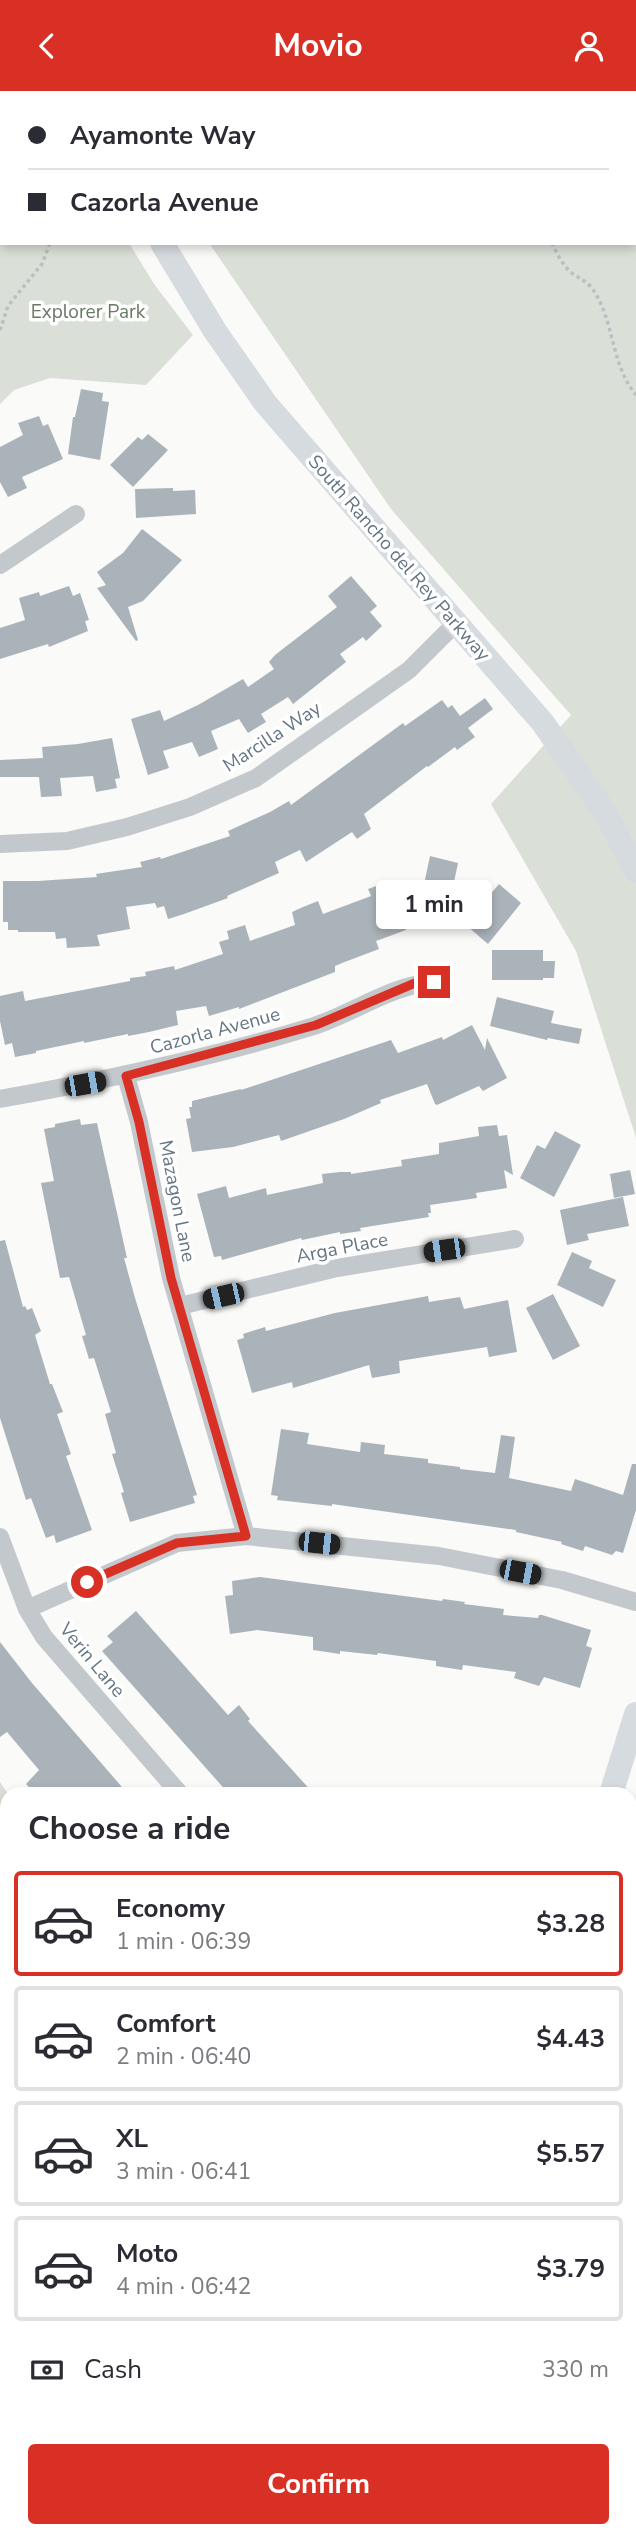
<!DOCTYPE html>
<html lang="en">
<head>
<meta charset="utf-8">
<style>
	:root { --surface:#fff; --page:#f7f7f7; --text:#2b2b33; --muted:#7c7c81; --line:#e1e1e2; --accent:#d93025 }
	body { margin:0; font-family:"Nunito Sans",sans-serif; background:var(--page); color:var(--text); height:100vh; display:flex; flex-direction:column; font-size:26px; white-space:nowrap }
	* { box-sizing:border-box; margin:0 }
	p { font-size:23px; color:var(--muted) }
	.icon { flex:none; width:38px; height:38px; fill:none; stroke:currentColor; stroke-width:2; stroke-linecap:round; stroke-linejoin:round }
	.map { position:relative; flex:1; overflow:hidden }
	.sheet { position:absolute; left:0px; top:1696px; width:637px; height:751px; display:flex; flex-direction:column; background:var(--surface); border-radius:21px 21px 0 0; box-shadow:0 4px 10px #0003 }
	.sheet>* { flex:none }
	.guide { position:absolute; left:0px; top:0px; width:637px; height:154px; box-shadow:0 4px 10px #0003; display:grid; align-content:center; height:154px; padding:0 28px; background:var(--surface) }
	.end { position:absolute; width:32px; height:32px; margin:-16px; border:9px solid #d93025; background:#fff; box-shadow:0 0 0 4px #fff }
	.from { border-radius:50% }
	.bubble { position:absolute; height:49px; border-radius:7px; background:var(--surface); box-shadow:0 4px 10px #0003; font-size:23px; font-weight:700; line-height:49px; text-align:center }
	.car { position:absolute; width:21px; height:42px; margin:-21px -10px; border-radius:9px; box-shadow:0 0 5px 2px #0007; background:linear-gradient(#222 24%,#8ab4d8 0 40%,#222 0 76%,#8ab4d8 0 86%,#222 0) }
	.guide b { display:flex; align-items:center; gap:24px; height:66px; font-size:26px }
	.guide b+b { border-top:2px solid var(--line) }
	.guide i { width:18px; height:18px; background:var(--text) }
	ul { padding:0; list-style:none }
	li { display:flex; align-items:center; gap:21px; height:105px; margin:0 14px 10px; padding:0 14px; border:4px solid var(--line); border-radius:7px }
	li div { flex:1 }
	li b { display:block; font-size:26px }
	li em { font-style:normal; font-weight:700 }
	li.selected { border-color:var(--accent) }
	li>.icon { width:63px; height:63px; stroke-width:1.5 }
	h2 { padding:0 28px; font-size:32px; line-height:84px }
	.pay { display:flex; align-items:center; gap:18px; height:77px; padding:0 28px; font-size:26px }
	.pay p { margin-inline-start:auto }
	.action { display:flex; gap:14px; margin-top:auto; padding:14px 28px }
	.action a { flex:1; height:80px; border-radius:7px; background:var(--accent); color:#fff; font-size:28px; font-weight:700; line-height:80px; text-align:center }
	header { display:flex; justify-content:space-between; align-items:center; height:91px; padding:0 28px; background:var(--accent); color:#fff; font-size:32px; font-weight:700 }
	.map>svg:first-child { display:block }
</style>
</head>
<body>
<header><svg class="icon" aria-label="back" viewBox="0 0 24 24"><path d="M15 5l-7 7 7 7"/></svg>Movio<svg class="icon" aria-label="person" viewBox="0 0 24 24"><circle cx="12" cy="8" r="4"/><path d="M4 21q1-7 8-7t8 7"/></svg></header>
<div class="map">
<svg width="636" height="2445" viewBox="0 0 636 2445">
	<rect width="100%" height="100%" fill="#fafaf8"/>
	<path fill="#dadfd7" d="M0 0 24 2H2V152H129L154 193 193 244 146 294 50 287 14 299 0 313Z
		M100 0H636V1047L576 860 491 713 571 624 391 418 209 152H635V2Z
		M0 1691 8 1703 7 2440H115L104 2445H0Z
		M630 2368 636 2374V2445H270L281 2440H630Z"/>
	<path fill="#aab3b9" d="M81 298 103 302 102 310 109 311 100 369 68 363 73 326H75Z
		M39 325 43 335 48 333 63 368 22 386 27 397 8 406 0 391V356L23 344 18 332Z
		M148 343 168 359 133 396 110 374 138 346 142 349Z
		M173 397V400L195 399 196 423 136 427 135 398Z
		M142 438 182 469 143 510 128 516 138 549 136 550 97 497 106 494 97 481 123 462Z
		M351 485 377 515 370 521 382 535 366 550 363 546 340 563 346 571 293 613 288 606 261 623 266 631 248 642 239 628 211 640 218 658 199 666 192 651 163 660 169 677 148 684 131 628 160 619 164 630 198 614 243 588 248 596 274 578 269 571 275 564 337 516 328 505Z
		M69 495 73 505 80 502 89 529 85 530 88 540 49 556 48 553 0 568V537L25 529 19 507 39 501 40 505Z
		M485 607 493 618 468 637 475 646 457 659 455 656 428 676 427 675 364 723 371 738 357 748 352 741 306 771 300 759 275 771 279 782 227 805 228 807 184 823 168 828 164 815 157 817 155 812 126 816 130 838 97 844 100 855 67 857 66 847 56 848 55 841H18V839H8V831H3V790H38L97 786 96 783 142 776 140 771 160 766 161 768 230 745 228 740 270 721 289 710 291 714 403 632 405 635 442 609 448 617 452 614 460 625Z
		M112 647 120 687 115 688 117 697 96 701 93 685 60 687 62 705 41 706 39 686H0V669L43 667 42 656 78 653Z
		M430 765 458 772 446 829 418 822Z
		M393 789 397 799 399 798 407 820 400 818 406 839 376 850 379 858 342 872 335 875V881L239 918V916L209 925 206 915 176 920 178 934 149 941 128 945V943L84 952V950L36 960V962L15 966 12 952 5 954 0 930V905L23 900 25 910 130 890V887L146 885 145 881 174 875 175 879 223 863 219 851 229 848 227 840 245 834 250 850 295 834 292 821 303 816 318 810 323 823 371 805 368 798Z
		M499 793 521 812 488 853 460 829 474 812 479 817Z
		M492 859H543V870H555L554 887H543V889H492Z
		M497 906 554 920 551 932 582 938 579 953 548 947 547 949 490 935Z
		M472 934 485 959 487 947 507 987 483 1000 479 995 437 1014 435 1013 427 993 380 1009 381 1012 344 1028 281 1050 279 1044 233 1056 192 1061 186 1028 191 1027 189 1016H192V1010L241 998V999L391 949 398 962 442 946 443 949Z
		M80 1028 81 1034 97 1032 127 1167H124L135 1207 197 1404 193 1405 195 1412 130 1431 121 1402 124 1401 112 1363 116 1362 105 1323 111 1321 94 1267 89 1268 82 1245 86 1244 69 1186 60 1187 41 1092 54 1090 44 1038 55 1036V1033Z
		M497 1034 499 1045 507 1044 513 1084 504 1079 507 1097 476 1102 477 1107 430 1114 431 1122H428L429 1126 360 1137 361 1140 340 1143V1141L302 1149 301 1147 222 1169 221 1165 214 1166 197 1103 226 1095 229 1107 266 1097 267 1104 323 1092 322 1083 340 1081H351V1083L402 1075 401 1069 439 1063V1052L479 1045 478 1036Z
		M555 1040 581 1054 554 1106 520 1087 537 1054 545 1058Z
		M630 1079 635 1103 614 1107 610 1083Z
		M623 1106 629 1135 587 1143 589 1149 567 1154 560 1119Z
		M5 1149 23 1216 25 1215 27 1219 32 1217 41 1240 35 1244 50 1293H52L63 1321 57 1323 71 1363 66 1365 92 1439 56 1452 54 1444 46 1447 31 1407 26 1409 0 1327V1150Z
		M572 1161 592 1170 589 1177 616 1189 603 1216 557 1194Z
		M553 1203 580 1255 553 1269 526 1217Z
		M428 1205 429 1211 460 1206 464 1218 508 1209 517 1261 489 1266 487 1256 399 1270 400 1282 372 1287 369 1274 293 1297 292 1291 252 1302 237 1249 244 1247 243 1243 265 1236 266 1240 335 1222Z
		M281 1338 309 1342 307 1353 360 1361 361 1351 385 1354 384 1363 428 1368V1372L460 1376V1378L495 1382 501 1344 515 1346 509 1387 571 1400 575 1388 623 1404 632 1373H636V1419L623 1462 616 1460 612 1464 585 1455 583 1460 561 1453 562 1451 516 1441V1439L332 1413V1415L277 1409 278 1405 271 1404Z
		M260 1486 442 1510 443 1508 465 1511 464 1513 504 1518 503 1524 538 1527 539 1524H542L591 1539 586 1555 592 1557 580 1597 544 1586 539 1595 514 1587 516 1581 463 1574 462 1579 436 1575V1570L378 1562 377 1564 340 1560V1563L313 1559V1546L257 1539 230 1543 225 1505 233 1504 232 1490Z
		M136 1520 228 1624 239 1614 250 1628 248 1630 314 1703H229L102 1560 113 1551 107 1545Z
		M0 1551 32 1592 128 1703H35L26 1693 39 1679 7 1641 0 1646Z"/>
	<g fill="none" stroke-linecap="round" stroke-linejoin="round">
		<path stroke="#bbbfc2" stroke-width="3.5" stroke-dasharray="3.5 3.5" stroke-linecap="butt" d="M500 0 501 2
			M552 152C557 163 563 175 573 183 581 188 589 192 594 200 615 233 611 274 636 304
			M0 239 8 215 42 173 50 152
			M0 2338 7 2351
			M392 2440 410 2445
			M341 2445 347 2440"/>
		<path stroke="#c3c8cc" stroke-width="9" d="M630 2255H636"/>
		<path stroke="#c3c8cc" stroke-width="18" d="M0 474 76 423
			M0 753 67 750 127 736 190 716 256 687 409 579 456 532
			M126 985 139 1031 171 1187 246 1445
			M0 1008C106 989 211 967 314 935 354 922 391 894 434 891
			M180 1215 337 1177 515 1148
			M0 1446 27 1518 44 1546 180 1703
			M27 1518 177 1452 246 1445 439 1465 562 1489 636 1511"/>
		<path stroke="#d6dbdf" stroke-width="24" d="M63 0 64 2
			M162 152 215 240 266 313 543 632 606 723 636 780
			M611 1703 636 1623
			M512 2440 518 2445
			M189 2445 199 2440"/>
	</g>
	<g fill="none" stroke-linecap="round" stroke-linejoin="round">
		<path stroke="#d93025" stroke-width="9" d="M87 1491 177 1452 246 1445 171 1187 139 1031 126 985 316 934 415 892 434 891"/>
	</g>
	<g text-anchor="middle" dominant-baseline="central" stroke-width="7" stroke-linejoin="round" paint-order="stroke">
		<g font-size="19" fill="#687a64" stroke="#fff">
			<text x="88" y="221">Explorer Park</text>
		</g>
		<g font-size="19" fill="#657683" stroke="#fff">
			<text transform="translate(399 467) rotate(49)">South Rancho del Rey Parkway</text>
			<text transform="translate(272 646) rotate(-33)">Marcilla Way</text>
			<text transform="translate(215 940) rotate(-15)">Cazorla Avenue</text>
			<text transform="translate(177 1110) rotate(79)">Mazagon Lane</text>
			<text transform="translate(342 1157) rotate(-11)">Arga Place</text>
			<text transform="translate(92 1569) rotate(50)">Verin Lane</text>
		</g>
	</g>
</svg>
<i class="end from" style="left:87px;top:1491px"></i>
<i class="end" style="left:434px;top:891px"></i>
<div class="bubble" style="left:376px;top:789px;width:116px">1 min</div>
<i class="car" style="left:85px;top:993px;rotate:80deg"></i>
<i class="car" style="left:444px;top:1159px;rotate:262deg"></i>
<i class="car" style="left:223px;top:1205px;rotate:257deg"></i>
<i class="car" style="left:319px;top:1452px;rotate:96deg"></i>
<i class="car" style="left:520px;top:1481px;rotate:101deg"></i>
<div class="guide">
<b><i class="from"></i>Ayamonte Way</b>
<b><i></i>Cazorla Avenue</b>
</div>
<section class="sheet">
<h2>Choose a ride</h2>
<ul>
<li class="selected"><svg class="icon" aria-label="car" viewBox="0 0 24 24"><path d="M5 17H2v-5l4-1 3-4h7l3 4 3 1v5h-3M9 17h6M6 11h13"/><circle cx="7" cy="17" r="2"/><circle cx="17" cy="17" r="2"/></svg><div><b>Economy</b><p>1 min · 06:39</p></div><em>$3.28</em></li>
<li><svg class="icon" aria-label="car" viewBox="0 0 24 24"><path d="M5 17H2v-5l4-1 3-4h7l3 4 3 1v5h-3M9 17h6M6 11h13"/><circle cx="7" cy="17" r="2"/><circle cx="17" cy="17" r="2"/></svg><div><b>Comfort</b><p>2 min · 06:40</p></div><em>$4.43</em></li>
<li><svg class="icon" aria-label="car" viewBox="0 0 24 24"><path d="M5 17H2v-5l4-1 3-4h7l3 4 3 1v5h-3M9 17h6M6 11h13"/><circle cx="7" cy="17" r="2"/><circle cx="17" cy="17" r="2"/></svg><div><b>XL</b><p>3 min · 06:41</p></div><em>$5.57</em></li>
<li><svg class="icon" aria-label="car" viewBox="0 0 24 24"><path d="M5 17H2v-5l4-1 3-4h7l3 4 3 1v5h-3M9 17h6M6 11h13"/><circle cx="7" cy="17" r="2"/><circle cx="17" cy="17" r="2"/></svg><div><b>Moto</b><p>4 min · 06:42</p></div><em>$3.79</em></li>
</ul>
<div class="pay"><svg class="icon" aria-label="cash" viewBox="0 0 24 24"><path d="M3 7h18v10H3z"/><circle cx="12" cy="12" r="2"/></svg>Cash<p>330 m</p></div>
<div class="action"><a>Confirm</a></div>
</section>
</div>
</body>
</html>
